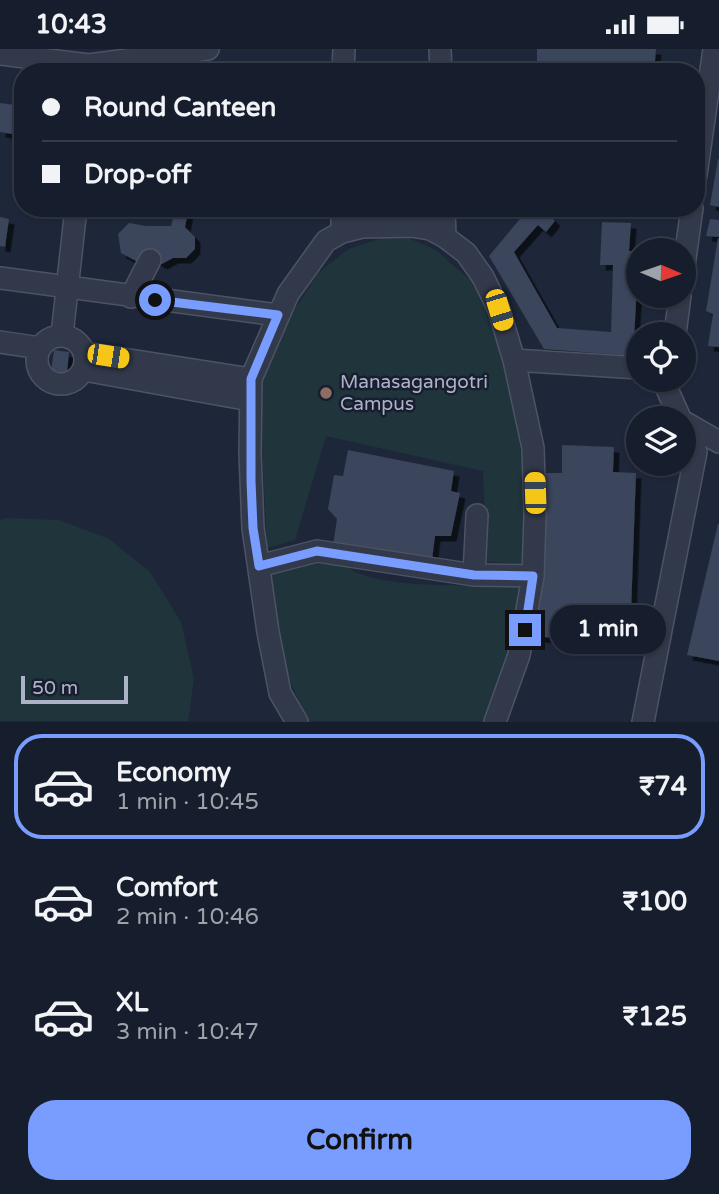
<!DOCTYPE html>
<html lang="en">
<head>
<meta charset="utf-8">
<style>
	:root { --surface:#161d2c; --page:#232a38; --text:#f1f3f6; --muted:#9ea2a9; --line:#353b48; --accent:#799cff }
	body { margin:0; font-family:"Varela Round",sans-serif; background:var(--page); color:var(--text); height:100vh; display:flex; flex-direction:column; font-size:26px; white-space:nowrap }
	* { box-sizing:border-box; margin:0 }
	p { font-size:23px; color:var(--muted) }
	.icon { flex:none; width:38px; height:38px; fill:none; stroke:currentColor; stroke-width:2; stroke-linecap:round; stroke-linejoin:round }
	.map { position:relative; height:673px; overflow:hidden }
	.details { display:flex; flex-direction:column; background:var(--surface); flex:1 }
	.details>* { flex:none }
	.hud { position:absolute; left:14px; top:14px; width:691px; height:154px; border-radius:28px; box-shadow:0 2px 5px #0004,0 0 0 2px var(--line); display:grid; align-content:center; height:154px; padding:0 28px; background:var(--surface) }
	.needle { width:46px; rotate:92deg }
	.fabs { position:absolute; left:626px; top:189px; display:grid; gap:14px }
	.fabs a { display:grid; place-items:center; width:70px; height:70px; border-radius:50%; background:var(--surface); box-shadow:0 2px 5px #0004,0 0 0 2px var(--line); font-size:35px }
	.scale { position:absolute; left:21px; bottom:18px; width:107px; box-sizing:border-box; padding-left:7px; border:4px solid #acb3c7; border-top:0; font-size:19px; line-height:24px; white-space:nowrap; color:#acb3c7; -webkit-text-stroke:5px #181e2f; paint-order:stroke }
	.end { position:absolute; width:32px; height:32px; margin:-16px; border:9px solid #799cff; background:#111; box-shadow:0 0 0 4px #111 }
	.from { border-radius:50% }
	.bubble { position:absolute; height:49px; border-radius:24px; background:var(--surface); box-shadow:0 2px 5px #0004,0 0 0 2px var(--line); font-size:23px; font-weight:700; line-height:49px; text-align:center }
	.car { position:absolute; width:21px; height:42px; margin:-21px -10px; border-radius:9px; box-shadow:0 0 5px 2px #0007; background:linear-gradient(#f5c518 24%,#345 0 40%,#f5c518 0 76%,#345 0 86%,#f5c518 0) }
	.hud b { display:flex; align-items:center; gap:24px; height:66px; font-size:26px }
	.hud b+b { border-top:2px solid var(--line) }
	.hud i { width:18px; height:18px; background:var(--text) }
	ul { padding:12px 0 0; list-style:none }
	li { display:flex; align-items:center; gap:21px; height:105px; margin:0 14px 10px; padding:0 14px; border:4px solid transparent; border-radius:28px }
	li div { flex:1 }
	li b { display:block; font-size:26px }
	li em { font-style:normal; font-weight:700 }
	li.current { border-color:var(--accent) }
	li>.icon { width:63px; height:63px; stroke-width:1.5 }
	.button { display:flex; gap:14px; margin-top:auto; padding:14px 28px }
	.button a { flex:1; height:80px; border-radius:28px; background:var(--accent); color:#111; font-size:28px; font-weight:700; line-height:80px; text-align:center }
	.status { display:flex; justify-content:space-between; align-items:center; height:49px; padding:0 35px; background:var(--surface); direction:ltr }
	.status svg { height:19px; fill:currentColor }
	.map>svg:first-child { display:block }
</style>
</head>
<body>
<div class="status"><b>10:43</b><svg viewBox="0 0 49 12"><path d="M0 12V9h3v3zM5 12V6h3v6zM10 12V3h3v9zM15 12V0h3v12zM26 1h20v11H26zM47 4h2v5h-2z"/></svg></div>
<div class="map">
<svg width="719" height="673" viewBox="0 0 719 673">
	<defs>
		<filter id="shadow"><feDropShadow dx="5.5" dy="5.5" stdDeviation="0" flood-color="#0009"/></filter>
	</defs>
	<rect width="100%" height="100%" fill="#1e273a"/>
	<path fill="#20343b" d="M397 184 436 201 479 239 506 314 523 415 525 515 487 513 483 422 326 387 295 491 267 499 261 378 262 330 280 284 318 224 349 200Z
		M6 469 59 471 109 490 150 523 181 573 194 630 188 672H0V471Z
		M343 513C362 543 489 536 524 535 516 583 508 630 484 672H308L290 632 279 597 269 525 311 515Z"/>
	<path fill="#3a445b" filter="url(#shadow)" d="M537 0H656L654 23H537Z
		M0 54 23 57V87L0 83Z
		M718 110H719V158L710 156Z
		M176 159 188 163 185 178 195 188V200L186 209H173L162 215 149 208 136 212 121 204 118 185 129 174 146 177H171Z
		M529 159H543L555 172 546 183 538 176 514 203 557 279 611 283 613 216H600L602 173 631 174 629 202H639L633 307 544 300 489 207Z
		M0 168 9 170 5 198 0 197Z
		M710 170 719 171V188L706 187Z
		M718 189 719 190V298L708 297 713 265 706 262Z
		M54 301 69 303 67 324 51 322Z
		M562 396 614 398 613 423 636 424 630 591 538 588 544 424H562Z
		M348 401 454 422 451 442 460 444 451 487H435L432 511 333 496 337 470 328 460 334 426 343 427Z
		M718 475H719V612L687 606Z"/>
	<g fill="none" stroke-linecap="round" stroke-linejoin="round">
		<defs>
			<path id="minor" d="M440 0 441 23
				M0 5 89 16 208 0
				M343 23 344 0
				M696 126 714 0
				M444 159 445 188
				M342 183V159
				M684 217 692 159
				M0 229 278 266
				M131 248 150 211
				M675 285 680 247
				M62 286 76 159
				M37 311a24 24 0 1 1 48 0a24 24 0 1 1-48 0Z
				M0 293 40 299
				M85 304 251 330
				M514 311 639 319
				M84 321 250 351
				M668 331 667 340 680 369
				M684 373 719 393
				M259 517 317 502 474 526 533 527
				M474 526 477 466
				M297 673 280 644 268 583 253 479 250 404 251 330 288 245 326 192 342 183 362 178 411 177 430 180 445 188 466 204 483 228 499 261 514 311 533 399 535 466 533 527 519 606 495 673
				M643 673 696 403 684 378"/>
		</defs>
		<use href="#minor" stroke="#4d5365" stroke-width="24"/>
		<use href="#minor" stroke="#32394a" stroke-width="21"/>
	</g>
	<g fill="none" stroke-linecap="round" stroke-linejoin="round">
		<path stroke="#799cff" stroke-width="9" d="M155 251 278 266 251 330V432L253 479 259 517 317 502 474 526 533 527 525 581"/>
	</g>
	<circle fill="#8d6e63" stroke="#181e2f" stroke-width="2.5" cx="326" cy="344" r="7"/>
	<g text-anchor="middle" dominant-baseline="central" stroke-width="5" stroke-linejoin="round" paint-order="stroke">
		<g font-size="19" fill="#acb3c7" stroke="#181e2f" text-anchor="start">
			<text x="340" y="333">Manasagangotri<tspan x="340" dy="22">Campus</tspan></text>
		</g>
	</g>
</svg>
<div class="fabs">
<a><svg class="needle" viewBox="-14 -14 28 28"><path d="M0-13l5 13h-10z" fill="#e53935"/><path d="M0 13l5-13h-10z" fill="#9ea2a9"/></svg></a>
<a><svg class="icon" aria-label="locate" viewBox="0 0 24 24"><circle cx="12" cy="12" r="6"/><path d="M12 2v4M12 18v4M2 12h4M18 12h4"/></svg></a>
<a><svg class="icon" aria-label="layers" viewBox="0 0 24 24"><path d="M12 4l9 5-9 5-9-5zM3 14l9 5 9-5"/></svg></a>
</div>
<div class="scale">50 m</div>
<i class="end from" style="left:155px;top:251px"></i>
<i class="end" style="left:525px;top:581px"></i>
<div class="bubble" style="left:550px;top:556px;width:116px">1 min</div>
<i class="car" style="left:499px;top:261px;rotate:163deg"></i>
<i class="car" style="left:108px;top:307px;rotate:99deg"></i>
<i class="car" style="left:535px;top:444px;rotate:358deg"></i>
<div class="hud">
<b><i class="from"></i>Round Canteen</b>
<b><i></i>Drop-off</b>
</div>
</div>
<section class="details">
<ul>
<li class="current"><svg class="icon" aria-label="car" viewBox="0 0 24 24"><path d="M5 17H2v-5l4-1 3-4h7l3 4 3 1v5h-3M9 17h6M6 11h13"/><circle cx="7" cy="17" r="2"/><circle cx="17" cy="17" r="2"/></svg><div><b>Economy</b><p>1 min · 10:45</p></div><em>₹74</em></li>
<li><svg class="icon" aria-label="car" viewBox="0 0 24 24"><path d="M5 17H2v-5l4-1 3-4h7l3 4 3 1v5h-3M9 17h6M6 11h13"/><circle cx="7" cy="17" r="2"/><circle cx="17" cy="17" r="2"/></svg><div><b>Comfort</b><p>2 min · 10:46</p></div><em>₹100</em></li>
<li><svg class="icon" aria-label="car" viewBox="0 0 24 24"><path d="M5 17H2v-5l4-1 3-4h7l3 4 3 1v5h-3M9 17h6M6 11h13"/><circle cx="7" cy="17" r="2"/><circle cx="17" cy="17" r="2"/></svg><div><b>XL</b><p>3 min · 10:47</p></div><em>₹125</em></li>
</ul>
<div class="button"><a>Confirm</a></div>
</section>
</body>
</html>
